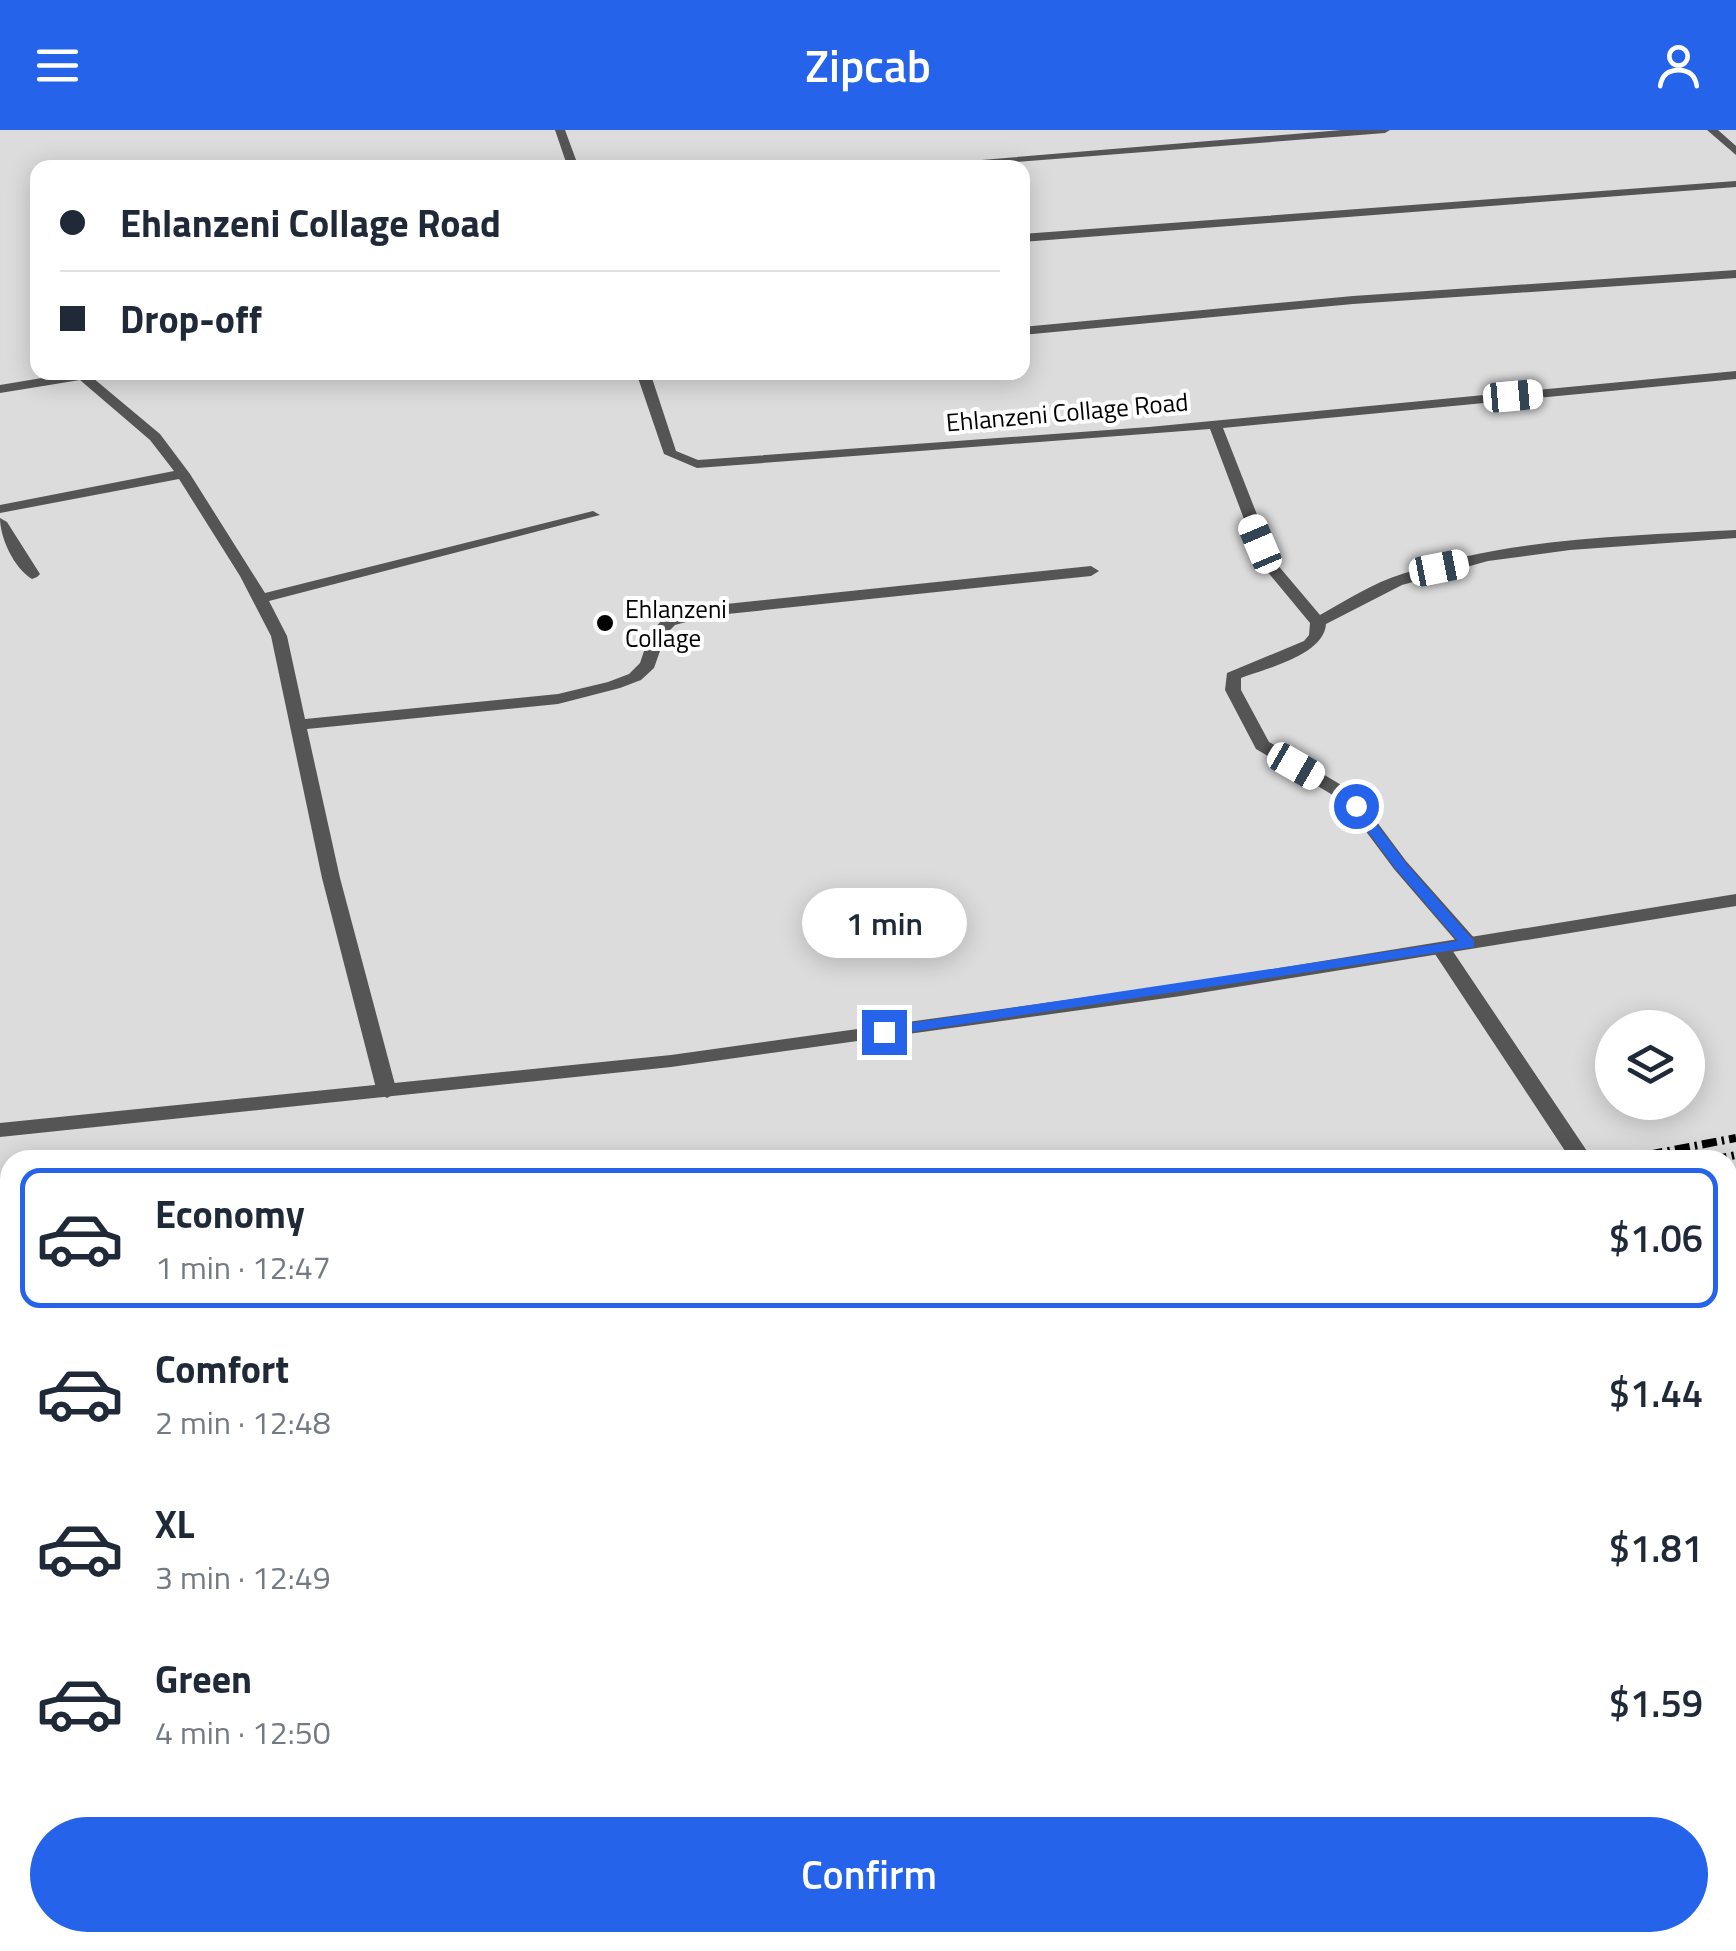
<!DOCTYPE html>
<html lang="en">
<head>
<meta charset="utf-8">
<style>
	:root { --surface:#fff; --page:#f2f2f3; --text:#1f2937; --muted:#747a83; --line:#e0e1e3; --accent:#2563eb }
	body { margin:0; font-family:"Titillium Web",sans-serif; background:var(--page); color:var(--text); height:100vh; display:flex; flex-direction:column; font-size:38px; white-space:nowrap }
	* { box-sizing:border-box; margin:0 }
	p { font-size:32px; color:var(--muted) }
	.icon { flex:none; width:55px; height:55px; fill:none; stroke:currentColor; stroke-width:2; stroke-linecap:round; stroke-linejoin:round }
	.map { position:relative; flex:1; overflow:hidden }
	.side { position:absolute; left:0px; top:1020px; width:1738px; height:802px; display:flex; flex-direction:column; background:var(--surface); border-radius:30px 30px 0 0; box-shadow:0 5px 25px #0003 }
	.side>* { flex:none }
	.hud { position:absolute; left:30px; top:30px; width:1000px; height:220px; border-radius:20px; box-shadow:0 5px 25px #0003; display:grid; align-content:center; height:220px; padding:0 30px; background:var(--surface) }
	.controls { position:absolute; left:1595px; top:880px; display:grid; gap:20px }
	.controls a { display:grid; place-items:center; width:110px; height:110px; border-radius:50%; background:var(--surface); box-shadow:0 5px 25px #0003; font-size:50px }
	.end { position:absolute; width:45px; height:45px; margin:-22px; border:12px solid #2563eb; background:#fff; box-shadow:0 0 0 5px #fff }
	.from { border-radius:50% }
	.bubble { position:absolute; height:70px; border-radius:35px; background:var(--surface); box-shadow:0 5px 25px #0003; font-size:32px; font-weight:600; line-height:70px; text-align:center }
	.car { position:absolute; width:30px; height:60px; margin:-30px -15px; border-radius:12px; box-shadow:0 0 8px 2px #0007; background:linear-gradient(#fff 24%,#345 0 40%,#fff 0 76%,#345 0 86%,#fff 0) }
	.hud b { display:flex; align-items:center; gap:35px; height:95px; font-size:38px }
	.hud b+b { border-top:2px solid var(--line) }
	.hud i { width:25px; height:25px; background:var(--text) }
	ul { padding:18px 0 0; list-style:none }
	li { display:flex; align-items:center; gap:30px; height:140px; margin:0 20px 15px; padding:0 10px; border:5px solid transparent; border-radius:20px }
	li div { flex:1 }
	li b { display:block; font-size:38px }
	li em { font-style:normal; font-weight:600 }
	li.active { border-color:var(--accent) }
	li>.icon { width:90px; height:90px; stroke-width:1.5 }
	.action { display:flex; gap:20px; margin-top:auto; padding:20px 30px }
	.action a { flex:1; height:115px; border-radius:60px; background:var(--accent); color:#fff; font-size:40px; font-weight:600; line-height:115px; text-align:center }
	header { display:flex; justify-content:space-between; align-items:center; height:130px; padding:0 30px; background:var(--accent); color:#fff; font-size:45px; font-weight:600 }
	.map>svg:first-child { display:block }
</style>
</head>
<body>
<header><svg class="icon" aria-label="menu" viewBox="0 0 24 24"><path d="M4 6h16M4 12h16M4 18h16"/></svg>Zipcab<svg class="icon" aria-label="person" viewBox="0 0 24 24"><circle cx="12" cy="8" r="4"/><path d="M4 21q1-7 8-7t8 7"/></svg></header>
<div class="map">
<svg width="1736" height="1821" viewBox="0 0 1736 1821">
	<rect width="100%" height="100%" fill="#fff"/>
	<path fill="#dcdcdc" fill-rule="evenodd" d="M0 0H1736V1821H0ZM38 38H1022V242H38ZM1612 898H1688V972H1612ZM10 1030H1728V1812H10Z"/>
	<g fill="none" stroke-linecap="round" stroke-linejoin="round">
		<path fill="#555" fill-rule="evenodd" d="M78 242H112L93 248 160 304 190 344 265 463 593 381 600 385 269 471 287 506 305 589 558 564 608 552 629 544 640 533 650 503 663 489 707 476 1091 436 1099 441 1091 446 708 486 675 495 666 504 654 538 641 550 620 558 558 574 307 599 340 748 397 962 387 968 377 962 322 748 271 506 240 446 179 349 0 383V375L174 341 150 310 80 250 0 263V255Z
			M0 388 7 392 40 444 37 447 32 449C14 438 0 408 0 388Z"/>
		<path fill="#555" fill-rule="evenodd" d="M555 0H565L579 38H568Z
			M1342 0H1390L1385 3 940 38H885Z
			M1707 0H1718L1736 16V25Z
			M1736 51V57L1022 112V104Z
			M1736 140V148L1353 174 1022 205V197L1353 166Z
			M1736 241V249L1223 298 1276 433 1320 485C1347 470 1373 453 1402 444 1509 408 1625 406 1736 400V408L1570 420 1488 431 1402 455 1326 494C1324 525 1267 538 1241 548V560L1269 612 1348 659 1362 672 1406 731 1476 810 1479 814 1476 818H1462L1394 739 1350 680 1336 667 1256 619 1225 560 1227 543 1304 511 1309 505 1310 493 1261 434 1210 299 697 338 664 324 636 242H650L676 321 698 330 1149 297Z
			M1441 812 1448 814 1593 1030H1571L1431 818Z
			M1736 1109V1123L1728 1124V1110Z
			M1728 1240 1736 1242V1270L1728 1267Z
			M1728 1281H1736V1299H1728Z
			M10 1682V1706L0 1709V1685Z"/>
		<path fill="#555" fill-rule="evenodd" d="M1736 764V776L1181 866 671 937 0 1007V993L671 925 1181 854Z"/>
		<path stroke="#000" stroke-width="8" stroke-dasharray="15 5 2.5 5" stroke-linecap="butt" d="M1621 1030 1736 1008
			M1712 1030 1736 1025"/>
		<path stroke="#000" stroke-width="10" stroke-dasharray="19 6 4 6" stroke-linecap="butt" d="M0 1306 10 1304
			M0 1325 10 1324"/>
	</g>
	<path fill="#2563eb" d="M1351 673H1361L1405 732 1474 811V817L884 906 875 902 884 897 1458 811 1395 738 1349 676Z"/>
	<circle fill="#000" stroke="#fff" stroke-width="4" cx="605" cy="493" r="10"/>
	<g text-anchor="middle" dominant-baseline="central" stroke-width="8" stroke-linejoin="round" paint-order="stroke">
		<g font-size="25" fill="#000" stroke="#fff">
			<text transform="translate(1067 282) rotate(-5)">Ehlanzeni Collage Road</text>
		</g>
		<g font-size="25" fill="#000" stroke="#fff" text-anchor="start">
			<text x="625" y="479">Ehlanzeni<tspan x="625" dy="29">Collage</tspan></text>
		</g>
	</g>
</svg>
<div class="controls">
<a><svg class="icon" aria-label="layers" viewBox="0 0 24 24"><path d="M12 4l9 5-9 5-9-5zM3 14l9 5 9-5"/></svg></a>
</div>
<i class="end from" style="left:1356px;top:676px"></i>
<i class="end" style="left:884px;top:902px"></i>
<div class="bubble" style="left:802px;top:758px;width:165px">1 min</div>
<i class="car" style="left:1513px;top:266px;rotate:85deg"></i>
<i class="car" style="left:1260px;top:414px;rotate:337deg"></i>
<i class="car" style="left:1439px;top:438px;rotate:79deg"></i>
<i class="car" style="left:1296px;top:636px;rotate:120deg"></i>
<div class="hud">
<b><i class="from"></i>Ehlanzeni Collage Road</b>
<b><i></i>Drop-off</b>
</div>
<section class="side">
<ul>
<li class="active"><svg class="icon" aria-label="car" viewBox="0 0 24 24"><path d="M5 17H2v-5l4-1 3-4h7l3 4 3 1v5h-3M9 17h6M6 11h13"/><circle cx="7" cy="17" r="2"/><circle cx="17" cy="17" r="2"/></svg><div><b>Economy</b><p>1 min · 12:47</p></div><em>$1.06</em></li>
<li><svg class="icon" aria-label="car" viewBox="0 0 24 24"><path d="M5 17H2v-5l4-1 3-4h7l3 4 3 1v5h-3M9 17h6M6 11h13"/><circle cx="7" cy="17" r="2"/><circle cx="17" cy="17" r="2"/></svg><div><b>Comfort</b><p>2 min · 12:48</p></div><em>$1.44</em></li>
<li><svg class="icon" aria-label="car" viewBox="0 0 24 24"><path d="M5 17H2v-5l4-1 3-4h7l3 4 3 1v5h-3M9 17h6M6 11h13"/><circle cx="7" cy="17" r="2"/><circle cx="17" cy="17" r="2"/></svg><div><b>XL</b><p>3 min · 12:49</p></div><em>$1.81</em></li>
<li><svg class="icon" aria-label="car" viewBox="0 0 24 24"><path d="M5 17H2v-5l4-1 3-4h7l3 4 3 1v5h-3M9 17h6M6 11h13"/><circle cx="7" cy="17" r="2"/><circle cx="17" cy="17" r="2"/></svg><div><b>Green</b><p>4 min · 12:50</p></div><em>$1.59</em></li>
</ul>
<div class="action"><a>Confirm</a></div>
</section>
</div>
</body>
</html>
